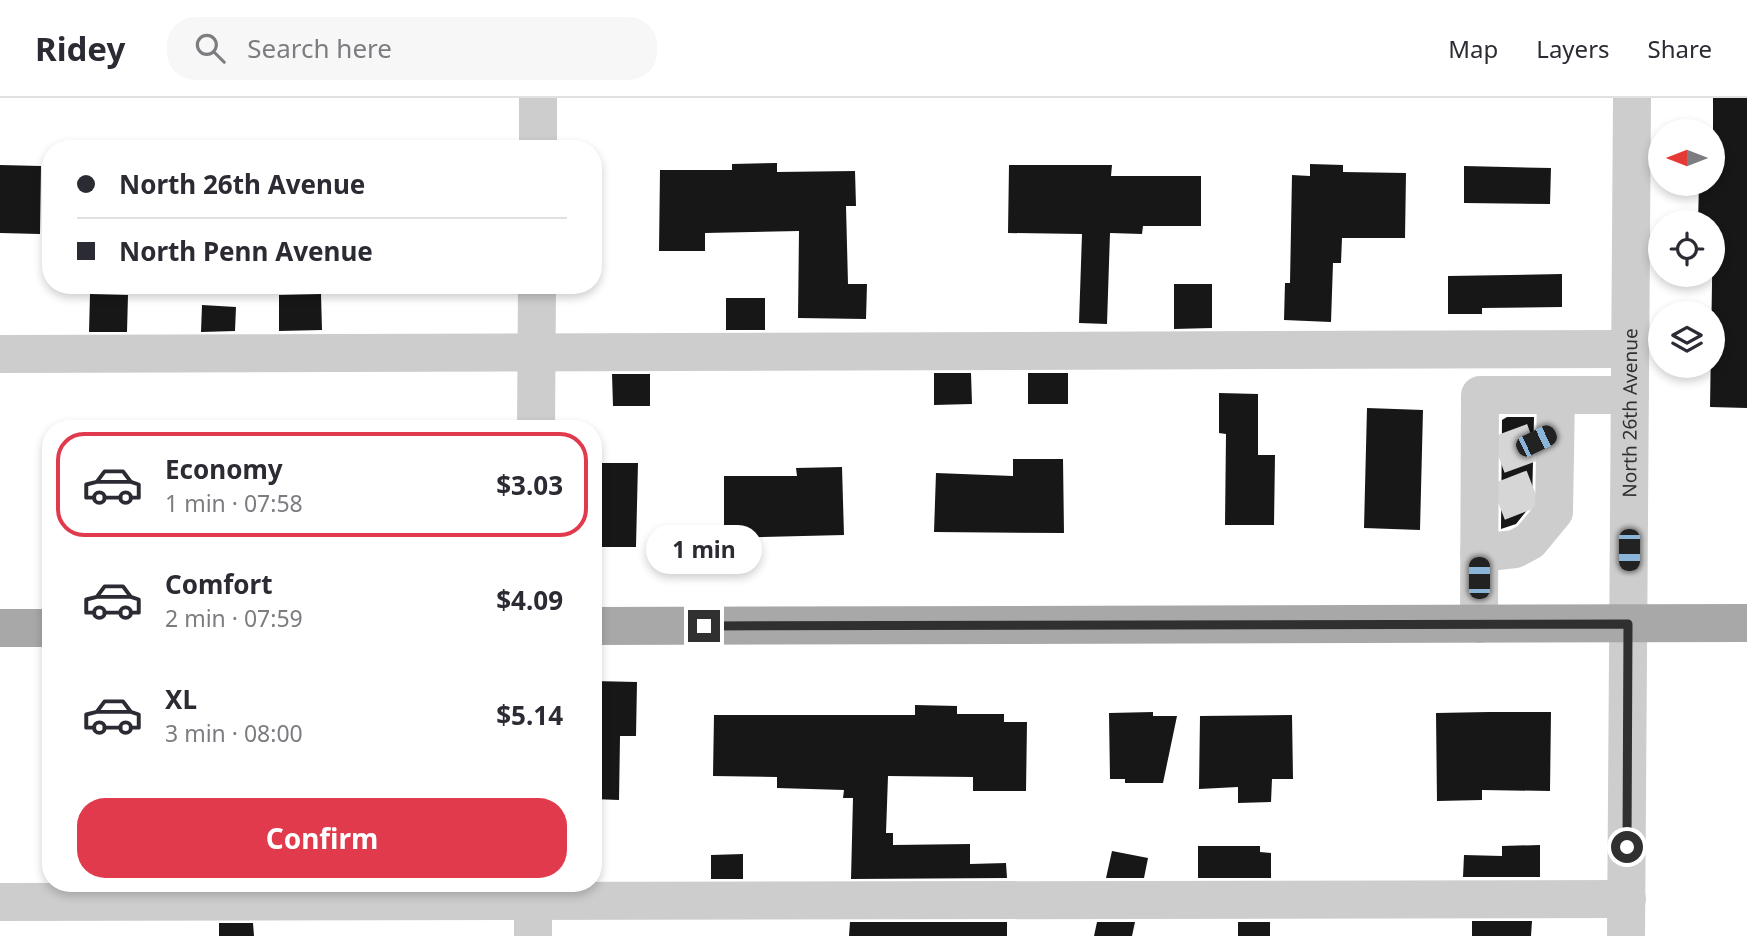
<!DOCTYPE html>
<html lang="en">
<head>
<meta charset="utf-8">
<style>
	:root { --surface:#fff; --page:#f7f7f7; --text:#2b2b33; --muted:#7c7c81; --line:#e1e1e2; --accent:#e03a4c }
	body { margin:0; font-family:"Noto Sans",sans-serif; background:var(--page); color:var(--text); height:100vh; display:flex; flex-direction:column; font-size:26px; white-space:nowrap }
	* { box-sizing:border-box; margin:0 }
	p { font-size:23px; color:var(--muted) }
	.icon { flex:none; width:38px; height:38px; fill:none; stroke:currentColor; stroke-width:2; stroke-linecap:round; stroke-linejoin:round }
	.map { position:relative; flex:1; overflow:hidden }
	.side { position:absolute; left:42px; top:322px; width:560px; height:472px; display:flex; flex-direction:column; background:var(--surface); border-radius:28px; box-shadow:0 4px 10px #0003 }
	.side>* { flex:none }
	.guide { position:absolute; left:42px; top:42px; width:560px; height:154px; border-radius:28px; box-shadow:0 4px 10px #0003; display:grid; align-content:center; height:154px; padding:0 35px; background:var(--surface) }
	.needle { width:46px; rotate:270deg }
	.buttons { position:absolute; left:1648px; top:21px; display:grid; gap:14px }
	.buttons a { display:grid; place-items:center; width:77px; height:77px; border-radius:50%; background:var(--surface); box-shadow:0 4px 10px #0003; font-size:35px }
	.end { position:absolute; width:32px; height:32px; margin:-16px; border:9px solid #303030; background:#fff; box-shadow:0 0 0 4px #fff }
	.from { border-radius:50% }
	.bubble { position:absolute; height:49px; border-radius:24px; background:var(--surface); box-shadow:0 4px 10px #0003; font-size:23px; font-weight:700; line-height:49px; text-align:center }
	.car { position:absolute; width:21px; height:42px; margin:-21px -10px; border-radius:9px; box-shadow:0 0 5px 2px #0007; background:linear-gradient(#222 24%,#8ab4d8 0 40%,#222 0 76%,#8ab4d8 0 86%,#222 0) }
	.guide b { display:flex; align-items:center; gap:24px; height:66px; font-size:26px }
	.guide b+b { border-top:2px solid var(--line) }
	.guide i { width:18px; height:18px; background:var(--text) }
	ul { padding:12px 0 0; list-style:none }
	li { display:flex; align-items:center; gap:21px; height:105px; margin:0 14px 10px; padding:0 21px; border:4px solid transparent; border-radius:28px }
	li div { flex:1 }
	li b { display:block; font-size:26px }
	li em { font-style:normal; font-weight:700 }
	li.selected { border-color:var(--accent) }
	li>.icon { width:63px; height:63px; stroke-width:1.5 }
	.action { display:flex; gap:14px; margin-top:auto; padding:14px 35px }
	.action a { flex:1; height:80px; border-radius:28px; background:var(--accent); color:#fff; font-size:28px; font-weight:700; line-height:80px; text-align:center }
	header { display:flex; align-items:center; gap:42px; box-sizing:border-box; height:98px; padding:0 35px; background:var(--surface); border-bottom:2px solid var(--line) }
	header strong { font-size:33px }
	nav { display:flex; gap:38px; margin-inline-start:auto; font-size:24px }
	.search { width:490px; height:63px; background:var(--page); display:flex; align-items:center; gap:18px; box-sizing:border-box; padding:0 24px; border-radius:28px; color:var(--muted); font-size:26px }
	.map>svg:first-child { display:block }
</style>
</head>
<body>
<header>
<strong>Ridey</strong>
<div class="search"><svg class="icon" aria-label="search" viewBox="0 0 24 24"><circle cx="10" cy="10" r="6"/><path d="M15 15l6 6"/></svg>Search here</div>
<nav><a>Map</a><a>Layers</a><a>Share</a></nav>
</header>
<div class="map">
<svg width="1747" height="838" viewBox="0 0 1747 838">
	<rect width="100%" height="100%" fill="#fff"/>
	<path fill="#171717" d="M1713 0H1747V310L1710 309 1713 124H1698L1699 86H1713Z
		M777 65V74L855 73 856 108H846L848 186H867L866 221 798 220 799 133 705 135V153H659L660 72H732V66Z
		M1310 66 1343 67V74L1406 75 1405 140H1342L1341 165H1333L1331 224 1284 222 1285 185H1290L1292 77 1310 78Z
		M0 67 41 68 40 136 0 135Z
		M1009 67H1112L1111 78H1201V128H1143L1142 136 1110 135 1107 226 1079 225 1082 136 1008 135Z
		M1464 68 1551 70 1550 106 1464 105Z
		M1562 176V209L1482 210V216H1448V178Z
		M1174 186H1212V230L1174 231Z
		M90 196 128 197 127 234H89Z
		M321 196 322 232 279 233V197Z
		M726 200H765V232H726Z
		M202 207 236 209 235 233 201 234Z
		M934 275H971L972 306 934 307Z
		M1028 275H1068V306H1028Z
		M612 276H650V308H613Z
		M1219 295 1258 296V357H1275L1274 427H1225L1226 336 1219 335Z
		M1367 310 1423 312 1420 432 1364 430Z
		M1507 319H1534L1532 406 1516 426 1501 431 1502 322Z
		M1013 361H1063L1064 435 934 434 936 375 1013 378Z
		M593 365H638L636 449H593Z
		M842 369 844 437 724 440V378H797L796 370Z
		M593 583 637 584 636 638H620L619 702 593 701Z
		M915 607 957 608V616H1004V624H1027L1026 693H973V679L888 678 886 735H893V747L970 746V766L1006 765 1007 780 851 781 853 700H843L844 692 777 690V679L713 678 714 617H915Z
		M1153 614V618H1177L1163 685H1125V681H1110L1109 615Z
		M1489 614H1551L1550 693 1482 692V702L1437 703 1436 615Z
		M1292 617 1293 681H1272L1271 704 1238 705V689L1199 691 1200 618Z
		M1540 747V779H1463L1464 757 1502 758V748Z
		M1198 748H1260V754L1271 755V780H1198Z
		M1112 753 1148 760 1144 780H1106Z
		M743 756V781H711V757Z
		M1472 823H1532L1531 838H1472Z
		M850 824H1007V838H849Z
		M1097 824H1135L1132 838H1094Z
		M1238 824H1270V838H1238Z
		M219 825H253L254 838H219Z"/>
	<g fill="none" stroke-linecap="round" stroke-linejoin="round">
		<path stroke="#d6d6d6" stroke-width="38" stroke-dasharray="38 19" stroke-linecap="butt" d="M1498 357 1536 343
			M1498 404 1537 389"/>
		<g stroke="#cdcdcd" stroke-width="38">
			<path d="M538 51V0"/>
			<path d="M0 256 1630 251"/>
			<path d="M536 331 537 187"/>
			<path d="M1479 455 1515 451 1530 443 1554 414 1556 297"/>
			<path d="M1479 526 1480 297H1630"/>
			<path d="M0 804 1627 801"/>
			<path d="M533 838V786"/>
			<path id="s1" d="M1626 838 1632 0"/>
		</g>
		<path stroke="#a8a8a8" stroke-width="38" d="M593 528 1747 525
			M0 530H51"/>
	</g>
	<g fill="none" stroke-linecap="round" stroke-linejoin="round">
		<path stroke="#303030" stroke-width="9" d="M704 528 1628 526 1627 749"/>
	</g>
	<g text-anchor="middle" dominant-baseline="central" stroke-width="7" stroke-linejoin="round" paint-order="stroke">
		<g font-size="19" fill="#303030" stroke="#fff">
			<text stroke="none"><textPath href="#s1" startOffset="523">North 26th Avenue</textPath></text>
		</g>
	</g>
</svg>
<div class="buttons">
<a><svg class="needle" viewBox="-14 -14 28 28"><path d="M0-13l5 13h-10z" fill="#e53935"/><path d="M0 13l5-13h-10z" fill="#7c7c81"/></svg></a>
<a><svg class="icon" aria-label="locate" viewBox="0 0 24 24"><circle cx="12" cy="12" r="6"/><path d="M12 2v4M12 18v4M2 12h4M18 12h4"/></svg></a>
<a><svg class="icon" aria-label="layers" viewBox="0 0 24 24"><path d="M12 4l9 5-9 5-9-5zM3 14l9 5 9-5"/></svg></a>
</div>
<i class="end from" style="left:1627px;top:749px"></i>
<i class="end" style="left:704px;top:528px"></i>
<div class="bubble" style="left:646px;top:427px;width:116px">1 min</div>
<i class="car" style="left:1536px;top:343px;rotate:64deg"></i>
<i class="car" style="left:1629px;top:452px;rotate:180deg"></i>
<i class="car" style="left:1479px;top:480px;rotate:0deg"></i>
<div class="guide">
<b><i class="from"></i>North 26th Avenue</b>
<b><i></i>North Penn Avenue</b>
</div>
<section class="side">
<ul>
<li class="selected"><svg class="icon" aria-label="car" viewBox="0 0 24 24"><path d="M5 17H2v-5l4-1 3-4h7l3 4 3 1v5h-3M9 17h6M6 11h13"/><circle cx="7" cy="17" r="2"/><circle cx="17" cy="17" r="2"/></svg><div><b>Economy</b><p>1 min · 07:58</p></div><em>$3.03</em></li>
<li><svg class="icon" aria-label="car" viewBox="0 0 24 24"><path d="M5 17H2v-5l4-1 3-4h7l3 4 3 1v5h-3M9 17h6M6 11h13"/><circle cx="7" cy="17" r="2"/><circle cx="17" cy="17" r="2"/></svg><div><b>Comfort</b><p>2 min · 07:59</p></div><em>$4.09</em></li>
<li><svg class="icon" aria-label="car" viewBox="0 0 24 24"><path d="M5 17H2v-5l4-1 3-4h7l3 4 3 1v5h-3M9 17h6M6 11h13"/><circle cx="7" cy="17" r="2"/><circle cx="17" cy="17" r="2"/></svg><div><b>XL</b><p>3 min · 08:00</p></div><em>$5.14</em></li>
</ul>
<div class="action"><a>Confirm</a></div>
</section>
</div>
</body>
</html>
